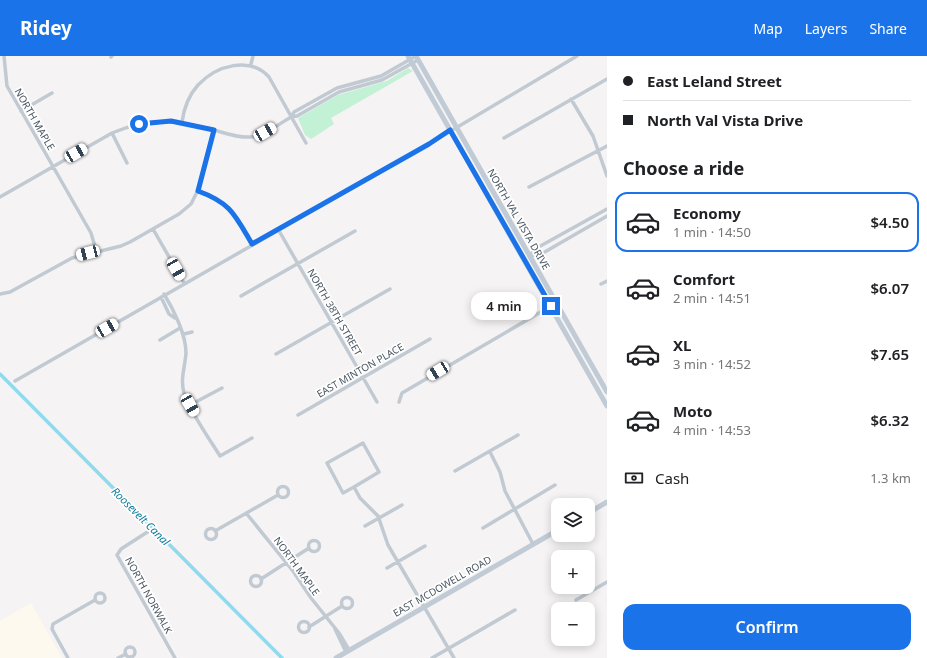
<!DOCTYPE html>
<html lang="en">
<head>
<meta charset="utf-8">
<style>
	:root { --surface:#fff; --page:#f6f6f6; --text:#202124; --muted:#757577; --line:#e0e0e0; --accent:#1a73e8 }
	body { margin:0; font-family:"Noto Sans",sans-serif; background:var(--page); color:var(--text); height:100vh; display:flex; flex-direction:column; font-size:15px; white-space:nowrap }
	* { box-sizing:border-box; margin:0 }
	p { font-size:13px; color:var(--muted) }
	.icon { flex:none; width:22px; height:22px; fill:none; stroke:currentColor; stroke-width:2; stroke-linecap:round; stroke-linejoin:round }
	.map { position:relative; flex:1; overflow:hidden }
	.side { display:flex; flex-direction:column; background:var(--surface); width:320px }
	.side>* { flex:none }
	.top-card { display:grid; align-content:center; height:88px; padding:0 16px; background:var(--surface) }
	.tools { position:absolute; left:551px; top:442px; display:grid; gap:8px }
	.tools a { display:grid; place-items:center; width:44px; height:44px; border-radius:8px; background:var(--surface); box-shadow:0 2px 10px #0003; font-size:20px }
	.end { position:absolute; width:18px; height:18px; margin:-9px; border:5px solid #1a73e8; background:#fff; box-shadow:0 0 0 2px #fff }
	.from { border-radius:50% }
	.bubble { position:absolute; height:28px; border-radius:12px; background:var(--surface); box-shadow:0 2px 10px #0003; font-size:13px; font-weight:600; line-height:28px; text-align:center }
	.car { position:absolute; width:12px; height:24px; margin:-12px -6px; border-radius:5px; box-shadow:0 0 3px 1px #0007; background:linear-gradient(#fff 24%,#345 0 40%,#fff 0 76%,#345 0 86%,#fff 0) }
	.top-card b { display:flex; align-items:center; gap:14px; height:38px; font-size:15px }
	.top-card b+b { border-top:1px solid var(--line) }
	.top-card i { width:10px; height:10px; background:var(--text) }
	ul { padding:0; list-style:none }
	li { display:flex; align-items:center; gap:12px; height:60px; margin:0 8px 6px; padding:0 8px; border:2px solid transparent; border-radius:12px }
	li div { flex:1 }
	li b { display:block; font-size:15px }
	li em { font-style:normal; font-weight:600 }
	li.active { border-color:var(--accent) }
	li>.icon { width:36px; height:36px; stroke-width:1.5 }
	h2 { padding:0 16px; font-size:18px; line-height:48px }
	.pay { display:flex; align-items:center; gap:10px; height:44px; padding:0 16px; font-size:15px }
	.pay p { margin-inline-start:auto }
	.cta { display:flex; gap:8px; margin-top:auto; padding:8px 16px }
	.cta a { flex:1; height:46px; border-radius:12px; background:var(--accent); color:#fff; font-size:16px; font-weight:600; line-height:46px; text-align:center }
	header { display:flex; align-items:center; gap:24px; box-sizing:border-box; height:56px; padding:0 20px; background:var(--accent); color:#fff }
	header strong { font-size:19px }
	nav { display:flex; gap:22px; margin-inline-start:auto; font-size:14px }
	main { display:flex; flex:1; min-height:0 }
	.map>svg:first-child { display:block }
</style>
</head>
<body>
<header>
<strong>Ridey</strong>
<nav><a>Map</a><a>Layers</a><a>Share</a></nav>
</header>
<main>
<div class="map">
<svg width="607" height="602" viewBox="0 0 607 602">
	<rect width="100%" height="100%" fill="#f5f3f3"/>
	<path fill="#fdf9ef" d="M31 547 62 602H0V565Z"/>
	<path fill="#c3f1d5" d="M408 12 413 15 331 62 334 68 311 83 305 79 298 62 338 39 387 25Z"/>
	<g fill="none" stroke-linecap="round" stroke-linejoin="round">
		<path stroke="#90daee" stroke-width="3.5" d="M0 318 282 602"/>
		<path stroke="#c1cad2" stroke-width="3.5" d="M4 0 7 30 91 177 96 194
			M111 1 112 0
			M251 8 253 0
			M571 43 593 80 607 120
			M21 55 52 37
			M291 61 294 56 337 32 381 20 416 0
			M182 66C184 52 189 39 198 29 217 9 250 0 269 21L306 87
			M112 77 127 107
			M504 82 607 23
			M529 131 607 90
			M198 135C231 147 235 159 252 188
			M0 141 112 77C150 61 175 64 214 74 225 77 238 82 250 81 264 80 279 68 291 61L297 60 339 36 382 24 418 4
			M153 173 184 227
			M278 173 377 346
			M530 200 535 193 607 153
			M530 200 543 197 607 160
			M601 228 607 225
			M0 238 10 236 72 202 121 190 130 186 179 158 191 148 198 134 214 74
			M164 238C174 254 186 279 186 297 185 311 180 323 184 337 189 354 210 384 220 400L252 382
			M241 240 355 175
			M161 241 169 258 175 262
			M184 278 192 276
			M160 284 180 272
			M276 298 390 233
			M15 325 429 88 577 0
			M399 346 402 337 551 250
			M190 349 222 332
			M298 359 430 283
			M490 396 500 416 505 435 533 488
			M455 415 518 379
			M277.5 436a5.5 5.5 0 1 1 11 0a5.5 5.5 0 1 1-11 0Z
			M354 431 379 416 363 387 327 407 343 437 354 431 360 442 378 460 388 489 454 602
			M246 457 293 515 311 542 339 577 349 594
			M365 470 402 449
			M483 472 555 429
			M205.5 478a5.5 5.5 0 1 1 11 0a5.5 5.5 0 1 1-11 0Z
			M149 475 121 493 117 499 175 602
			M215 475 278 439
			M308.5 490a5.5 5.5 0 1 1 11 0a5.5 5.5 0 1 1-11 0Z
			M387 512 425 490
			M250.5 525a5.5 5.5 0 1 1 11 0a5.5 5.5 0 1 1-11 0Z
			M261 523 309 492
			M95 542a5 5 0 1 1 10 0a5 5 0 1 1-10 0Z
			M341.5 547a5.5 5.5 0 1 1 11 0a5.5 5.5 0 1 1-11 0Z
			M576 544 607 526
			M298.5 571a5.5 5.5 0 1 1 11 0a5.5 5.5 0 1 1-11 0Z
			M309 571 342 550
			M335 573 346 596
			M125 596a5 5 0 1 1 10 0a5 5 0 1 1-10 0Z
			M68 602 52 573 53 568 95 544
			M118 602 126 598
			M432 602 515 554"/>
		<path stroke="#c1cbd6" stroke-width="5" d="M408 0 607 350
			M416 0 607 336
			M588 457 607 446
			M336 602 558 474"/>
	</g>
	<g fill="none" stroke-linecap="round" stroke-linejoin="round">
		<path stroke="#1a73e8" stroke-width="5" d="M139 68 171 65 214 74 198 135C231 147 235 159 252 188L429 88 450 74 551 250"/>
	</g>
	<g text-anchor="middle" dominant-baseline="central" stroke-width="3.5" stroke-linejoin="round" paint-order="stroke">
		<g font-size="10" fill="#4a5661" stroke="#fff">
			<text transform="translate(35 63) rotate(60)">NORTH MAPLE</text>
			<text transform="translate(519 163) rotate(60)">NORTH VAL VISTA DRIVE</text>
			<text transform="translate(335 256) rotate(60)">NORTH 38TH STREET</text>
			<text transform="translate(360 314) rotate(-30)">EAST MINTON PLACE</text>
			<text transform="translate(297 510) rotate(54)">NORTH MAPLE</text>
			<text transform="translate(442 530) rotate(-30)">EAST MCDOWELL ROAD</text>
			<text transform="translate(149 539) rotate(61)">NORTH NORWALK</text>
		</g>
		<g font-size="11" font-style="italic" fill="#0c7c9b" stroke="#fff">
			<text transform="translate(141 460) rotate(45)">Roosevelt Canal</text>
		</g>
	</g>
</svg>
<div class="tools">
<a><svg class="icon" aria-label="layers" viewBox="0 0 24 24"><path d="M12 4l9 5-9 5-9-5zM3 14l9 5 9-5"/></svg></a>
<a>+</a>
<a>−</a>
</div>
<i class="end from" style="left:139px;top:68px"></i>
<i class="end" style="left:551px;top:250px"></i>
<div class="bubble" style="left:471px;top:236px;width:66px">4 min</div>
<i class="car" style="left:265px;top:76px;rotate:60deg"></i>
<i class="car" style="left:76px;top:97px;rotate:60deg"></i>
<i class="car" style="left:88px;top:197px;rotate:256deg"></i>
<i class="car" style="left:176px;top:213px;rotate:150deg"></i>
<i class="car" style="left:107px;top:272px;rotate:60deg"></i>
<i class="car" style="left:438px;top:315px;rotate:239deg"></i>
<i class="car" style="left:190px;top:349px;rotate:150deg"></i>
</div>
<section class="side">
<div class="top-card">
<b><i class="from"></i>East Leland Street</b>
<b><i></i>North Val Vista Drive</b>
</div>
<h2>Choose a ride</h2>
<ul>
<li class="active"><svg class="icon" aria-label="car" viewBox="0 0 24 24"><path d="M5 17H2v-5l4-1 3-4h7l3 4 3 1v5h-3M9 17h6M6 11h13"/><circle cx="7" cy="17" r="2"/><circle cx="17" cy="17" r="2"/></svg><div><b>Economy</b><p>1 min · 14:50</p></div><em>$4.50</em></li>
<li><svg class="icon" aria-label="car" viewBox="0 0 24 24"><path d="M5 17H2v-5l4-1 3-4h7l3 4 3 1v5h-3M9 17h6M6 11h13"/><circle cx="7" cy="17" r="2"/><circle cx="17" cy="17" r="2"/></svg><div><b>Comfort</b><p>2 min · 14:51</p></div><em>$6.07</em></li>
<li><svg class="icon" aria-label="car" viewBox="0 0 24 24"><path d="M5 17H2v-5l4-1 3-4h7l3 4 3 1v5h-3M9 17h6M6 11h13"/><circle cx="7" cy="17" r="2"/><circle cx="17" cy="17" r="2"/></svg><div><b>XL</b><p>3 min · 14:52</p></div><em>$7.65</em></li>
<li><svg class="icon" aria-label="car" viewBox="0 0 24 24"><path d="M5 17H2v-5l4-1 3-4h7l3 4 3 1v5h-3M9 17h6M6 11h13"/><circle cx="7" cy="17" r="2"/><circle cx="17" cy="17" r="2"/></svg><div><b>Moto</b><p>4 min · 14:53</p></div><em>$6.32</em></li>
</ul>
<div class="pay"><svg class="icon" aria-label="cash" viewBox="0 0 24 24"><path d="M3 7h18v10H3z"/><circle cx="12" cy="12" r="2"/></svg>Cash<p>1.3 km</p></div>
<div class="cta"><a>Confirm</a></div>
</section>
</main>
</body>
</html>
